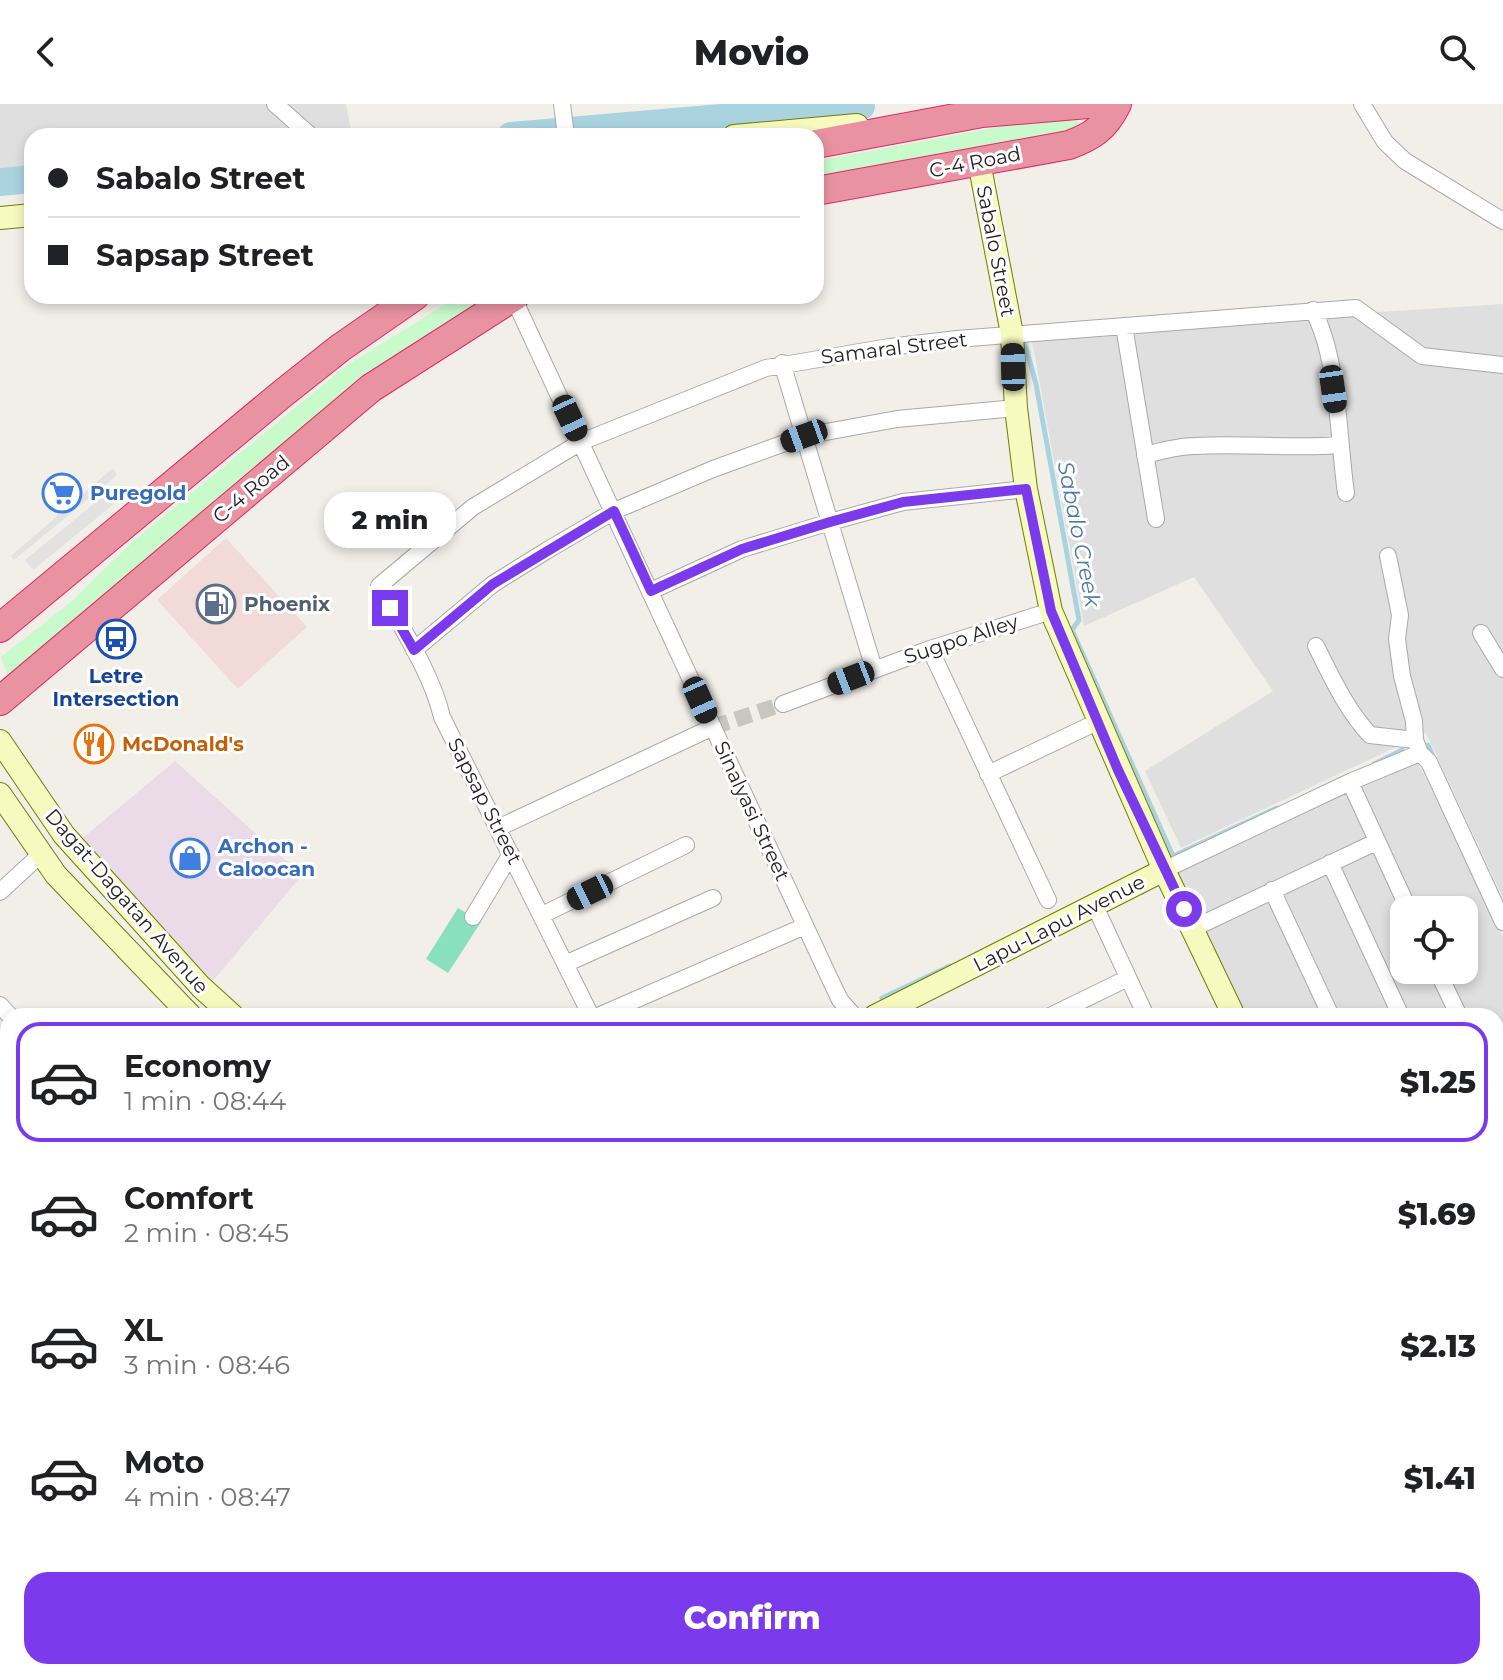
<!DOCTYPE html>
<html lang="en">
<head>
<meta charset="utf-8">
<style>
	:root { --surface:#fff; --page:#f2f2f2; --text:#202124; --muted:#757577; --line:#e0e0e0; --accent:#7c3aed }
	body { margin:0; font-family:Montserrat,sans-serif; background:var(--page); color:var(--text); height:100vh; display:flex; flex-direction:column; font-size:30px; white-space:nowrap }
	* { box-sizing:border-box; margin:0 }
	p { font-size:26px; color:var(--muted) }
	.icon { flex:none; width:44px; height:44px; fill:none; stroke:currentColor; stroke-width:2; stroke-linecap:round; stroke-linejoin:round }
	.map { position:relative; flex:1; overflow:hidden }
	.side { position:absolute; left:0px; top:904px; width:1504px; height:672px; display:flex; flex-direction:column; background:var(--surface); border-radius:24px 24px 0 0; box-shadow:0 4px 12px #0003 }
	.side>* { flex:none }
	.hud { position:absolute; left:24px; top:24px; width:800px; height:176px; border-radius:24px; box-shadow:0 4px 12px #0003; display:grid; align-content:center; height:176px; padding:0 24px; background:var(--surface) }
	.controls { position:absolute; left:1390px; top:792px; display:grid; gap:16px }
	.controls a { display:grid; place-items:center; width:88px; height:88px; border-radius:16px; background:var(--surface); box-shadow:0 4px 12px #0003; font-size:40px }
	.end { position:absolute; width:36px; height:36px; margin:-18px; border:10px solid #7c3aed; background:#fff; box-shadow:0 0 0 4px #fff }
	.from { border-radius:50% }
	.bubble { position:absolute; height:56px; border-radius:24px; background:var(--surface); box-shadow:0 4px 12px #0003; font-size:26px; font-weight:800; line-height:56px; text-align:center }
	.car { position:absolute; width:24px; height:48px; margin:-24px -12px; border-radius:10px; box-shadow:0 0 6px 2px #0007; background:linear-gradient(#222 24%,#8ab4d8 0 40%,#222 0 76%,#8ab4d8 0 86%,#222 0) }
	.hud b { display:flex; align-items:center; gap:28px; height:76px; font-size:30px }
	.hud b+b { border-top:2px solid var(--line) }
	.hud i { width:20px; height:20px; background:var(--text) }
	ul { padding:14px 0 0; list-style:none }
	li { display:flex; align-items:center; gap:24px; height:120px; margin:0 16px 12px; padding:0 8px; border:4px solid transparent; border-radius:24px }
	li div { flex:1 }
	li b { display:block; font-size:30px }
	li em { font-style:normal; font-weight:800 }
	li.on { border-color:var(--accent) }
	li>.icon { width:72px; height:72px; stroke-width:1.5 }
	.action { display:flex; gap:16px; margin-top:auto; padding:16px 24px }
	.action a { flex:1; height:92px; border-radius:24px; background:var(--accent); color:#fff; font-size:32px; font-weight:800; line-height:92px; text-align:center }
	header { display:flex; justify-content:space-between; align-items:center; height:104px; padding:0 24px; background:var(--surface); font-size:36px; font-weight:800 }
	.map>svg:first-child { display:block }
</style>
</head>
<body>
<header><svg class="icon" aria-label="back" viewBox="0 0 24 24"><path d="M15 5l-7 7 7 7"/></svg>Movio<svg class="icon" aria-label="search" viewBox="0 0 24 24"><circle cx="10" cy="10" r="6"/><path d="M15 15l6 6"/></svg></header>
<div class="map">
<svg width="1503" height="1576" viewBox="0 0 1503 1576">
	<rect width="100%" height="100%" fill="#f2efe9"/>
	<path fill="#e0dfdf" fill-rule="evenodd" d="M0 0H346L352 32H32V61L0 64Z
		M1503 200V794L1426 629 1181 744 1145 667 1273 587 1194 473 1084 522 1031 231Z
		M1417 656 1503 833V1016L1496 1020V912H1246L1177 769ZM1404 806H1464V866H1404Z"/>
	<path fill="#f2dad9" d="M226 434 307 523 238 585 157 496Z"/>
	<path fill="#ebdbe8" d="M175 657 302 771 213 877 79 737Z"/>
	<path fill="#ffffe5" d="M0 1269 8 1274V1509L0 1521Z"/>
	<path fill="#c8facc" d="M1078 15 1079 29 816 76V57L1014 20Z
		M459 192H496L8 572 1 553 72 497 132 438 347 261Z"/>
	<path fill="#88e0be" d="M458 804 481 818 448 869 426 855Z"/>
	<path fill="#e2e2e2" d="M113 364 117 371 14 456 11 452Z
		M112 385 120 395 33 466 25 456Z"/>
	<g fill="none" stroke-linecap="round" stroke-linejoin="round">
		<path stroke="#aad3df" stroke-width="5" d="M1024 236 1036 280 1079 516 1072 526 1173 752
			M1428 641 1434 655
			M1374 660 1402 646
			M1167 755 1277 704
			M882 894 950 862
			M353 1576 358 1568"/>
		<path stroke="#aad3df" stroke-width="28" d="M511 32 861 2
			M0 78 32 75"/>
		<path stroke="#c8c6c1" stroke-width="16" stroke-dasharray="16 8" stroke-linecap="butt" d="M713 623 783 600"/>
		<defs>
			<path id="street" d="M275 0 311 32
				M562 0 566 32
				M1362 0 1385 38 1405 57 1503 117
				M513 193 829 873 840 896 854 912
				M1313 206C1339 255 1338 334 1346 389
				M1124 222 1156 415
				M782 259 874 565
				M1145 351C1161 347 1178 342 1195 342 1244 339 1292 345 1341 341
				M1388 452 1400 511 1397 535 1402 572 1414 617 1415 636 1420 649 1429 658 1503 818
				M651 487 742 445 830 418 903 398 1026 385
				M1481 529 1503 565
				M1316 542C1332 574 1346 605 1370 631L1415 636
				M930 545 1048 796
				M414 546 493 480 546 447 614 407 713 365 804 332 897 315 1016 304
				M783 600 930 545 1051 507
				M988 670 1097 618
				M1350 678 1409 806
				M498 724 713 623
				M1330 759 1401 912
				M1164 766 1350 678 1420 649
				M1272 786 1331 912
				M0 788 40 751
				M1094 800 1146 912
				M542 811 686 741
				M473 813 511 750
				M1194 824 1376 738
				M565 860 713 794
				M1437 866 1459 912
				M0 901 10 912
				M591 912 442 613C431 567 401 524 379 482L473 403 581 338 766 264 889 243 957 235 1356 204 1422 252 1503 261
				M598 912 805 822
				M1050 912 1128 874
				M1496 986 1503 1000
				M0 1004 8 994
				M1496 1033 1503 1029
				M0 1094 8 1099
				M0 1123 8 1111
				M1496 1126 1503 1117
				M1496 1145 1503 1149
				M0 1264 8 1270
				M1496 1404 1503 1409
				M1496 1472 1503 1461
				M1496 1483 1503 1487
				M0 1545 8 1533
				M74 1568 87 1576
				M480 1568 492 1576
				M605 1568 618 1576
				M733 1568 745 1576
				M225 1576 231 1568
				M878 1576 884 1568
				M1427 1576 1432 1568"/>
			<path id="secondary" d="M734 32 857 21
				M979 58 1012 230 1016 304 1026 385 1051 507 1164 766 1234 912
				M0 114 32 111
				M0 637 64 731 201 883 233 912
				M0 690 56 771 191 912
				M875 912 1164 766
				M1496 1233 1503 1238
				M1172 1568 1184 1576
				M1220 1568 1233 1576
				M333 1576 339 1568
				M376 1576 381 1568"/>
			<path id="highway" d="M816 40 982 9 1088 0
				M816 87 1069 41C1093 32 1105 24 1117 0
				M0 524 282 290 340 244 415 192
				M0 597 371 284 515 192"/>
		</defs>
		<use href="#street" stroke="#a9a9a9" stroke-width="18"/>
		<use href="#secondary" stroke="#707d05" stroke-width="24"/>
		<use href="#highway" stroke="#dc2a67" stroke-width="30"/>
		<use href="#street" stroke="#fff" stroke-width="16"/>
		<use href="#secondary" stroke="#f7fabf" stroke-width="22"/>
		<use href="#highway" stroke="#e892a2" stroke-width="28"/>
	</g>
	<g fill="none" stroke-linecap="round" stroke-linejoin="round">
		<path stroke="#7c3aed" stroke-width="10" d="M390 504 414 546 493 480 614 407 651 487 742 445 830 418 903 398 1026 385 1051 507 1118 666 1184 805"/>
	</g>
	<defs>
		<symbol id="supermarket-ring" viewBox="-11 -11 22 22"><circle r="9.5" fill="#fff" stroke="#3f7fe0" stroke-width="1.5"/><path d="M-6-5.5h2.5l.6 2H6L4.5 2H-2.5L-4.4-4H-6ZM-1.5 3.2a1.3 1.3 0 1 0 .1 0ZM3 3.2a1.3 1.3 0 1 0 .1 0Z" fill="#3f7fe0"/></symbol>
		<symbol id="fuel-ring" viewBox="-11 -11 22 22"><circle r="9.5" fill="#fff" stroke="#5c6f8a" stroke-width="1.5"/><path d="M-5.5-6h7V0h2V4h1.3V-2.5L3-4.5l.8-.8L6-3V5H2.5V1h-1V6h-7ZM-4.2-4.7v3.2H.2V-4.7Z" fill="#5c6f8a"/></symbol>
		<symbol id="bus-ring" viewBox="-11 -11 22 22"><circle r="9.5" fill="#fff" stroke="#1a4fb4" stroke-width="1.5"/><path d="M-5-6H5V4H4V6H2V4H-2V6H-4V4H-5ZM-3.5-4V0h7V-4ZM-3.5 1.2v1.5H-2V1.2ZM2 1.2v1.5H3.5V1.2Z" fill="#1a4fb4"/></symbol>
		<symbol id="restaurant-ring" viewBox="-11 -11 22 22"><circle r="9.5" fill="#fff" stroke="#e8710a" stroke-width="1.5"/><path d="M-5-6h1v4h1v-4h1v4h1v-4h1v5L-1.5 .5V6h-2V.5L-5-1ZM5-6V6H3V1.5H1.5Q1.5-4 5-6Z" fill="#e8710a"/></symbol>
		<symbol id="shop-ring" viewBox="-11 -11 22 22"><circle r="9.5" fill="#fff" stroke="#3f7fe0" stroke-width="1.5"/><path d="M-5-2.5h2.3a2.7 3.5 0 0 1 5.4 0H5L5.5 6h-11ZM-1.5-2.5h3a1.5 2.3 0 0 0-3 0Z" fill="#3f7fe0"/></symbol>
	</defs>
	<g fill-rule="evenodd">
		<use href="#supermarket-ring" x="40" y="367" width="44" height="44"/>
		<use href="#fuel-ring" x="194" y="478" width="44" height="44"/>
		<use href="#bus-ring" x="94" y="513" width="44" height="44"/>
		<use href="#restaurant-ring" x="72" y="618" width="44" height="44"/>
		<use href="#shop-ring" x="168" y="732" width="44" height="44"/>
	</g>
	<g text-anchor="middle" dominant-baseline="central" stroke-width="6" stroke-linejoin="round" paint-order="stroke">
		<g font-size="20" fill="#222" stroke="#fff">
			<text transform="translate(975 58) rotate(-11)">C-4 Road</text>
			<text transform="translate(996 147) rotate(79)">Sabalo Street</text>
			<text transform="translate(894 244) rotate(-7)">Samaral Street</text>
			<text transform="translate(251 385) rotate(-40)">C-4 Road</text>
			<text transform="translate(961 535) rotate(-18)">Sugpo Alley</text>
			<text transform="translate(485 697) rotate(63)">Sapsap Street</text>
			<text transform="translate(752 707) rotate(65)">Sinalyasi Street</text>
			<text transform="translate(127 797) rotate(49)">Dagat-Dagatan Avenue</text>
			<text transform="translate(1059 819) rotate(-27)">Lapu-Lapu Avenue</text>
		</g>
		<g font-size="20" font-weight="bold" fill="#366cbe" stroke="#fff" text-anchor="start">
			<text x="90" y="389">Puregold</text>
			<text x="218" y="742">Archon -<tspan x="218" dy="23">Caloocan</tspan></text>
		</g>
		<g font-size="20" font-weight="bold" fill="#4e5e75" stroke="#fff" text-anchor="start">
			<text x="244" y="500">Phoenix</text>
		</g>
		<g font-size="20" font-weight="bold" fill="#164399" stroke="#fff">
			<text x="116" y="572">Letre<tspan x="116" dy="23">Intersection</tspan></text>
		</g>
		<g font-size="20" font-weight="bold" fill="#c56008" stroke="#fff" text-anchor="start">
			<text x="122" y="640">McDonald's</text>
		</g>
		<g font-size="22" font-style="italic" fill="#4a7aab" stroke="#fff">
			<text transform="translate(1079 430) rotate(79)">Sabalo Creek</text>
		</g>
	</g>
</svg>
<div class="controls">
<a><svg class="icon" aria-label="locate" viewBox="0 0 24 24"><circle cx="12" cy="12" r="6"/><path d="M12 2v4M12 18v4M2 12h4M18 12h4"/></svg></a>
</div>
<i class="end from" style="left:1184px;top:805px"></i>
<i class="end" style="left:390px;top:504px"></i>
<div class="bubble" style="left:324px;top:388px;width:132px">2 min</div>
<i class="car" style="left:1013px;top:263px;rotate:359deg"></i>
<i class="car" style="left:1333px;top:285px;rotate:172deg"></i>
<i class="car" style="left:570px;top:314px;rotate:155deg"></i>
<i class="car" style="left:804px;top:332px;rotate:250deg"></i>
<i class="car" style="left:851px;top:574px;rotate:249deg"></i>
<i class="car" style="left:700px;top:596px;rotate:156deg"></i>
<i class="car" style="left:590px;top:788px;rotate:244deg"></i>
<div class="hud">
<b><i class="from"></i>Sabalo Street</b>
<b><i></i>Sapsap Street</b>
</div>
<section class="side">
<ul>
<li class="on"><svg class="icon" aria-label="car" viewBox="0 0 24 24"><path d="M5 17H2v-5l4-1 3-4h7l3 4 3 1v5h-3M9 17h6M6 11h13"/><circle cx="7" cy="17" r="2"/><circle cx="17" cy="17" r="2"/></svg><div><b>Economy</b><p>1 min · 08:44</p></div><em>$1.25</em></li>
<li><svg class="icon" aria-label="car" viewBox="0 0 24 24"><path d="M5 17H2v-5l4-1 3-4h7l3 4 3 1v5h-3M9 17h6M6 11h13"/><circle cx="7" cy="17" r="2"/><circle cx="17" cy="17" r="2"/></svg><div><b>Comfort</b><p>2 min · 08:45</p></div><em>$1.69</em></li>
<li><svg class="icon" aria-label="car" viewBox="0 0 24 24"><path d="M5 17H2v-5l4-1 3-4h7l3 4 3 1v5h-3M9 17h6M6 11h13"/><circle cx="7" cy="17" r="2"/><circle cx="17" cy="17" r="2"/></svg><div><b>XL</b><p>3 min · 08:46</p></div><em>$2.13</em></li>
<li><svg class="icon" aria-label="car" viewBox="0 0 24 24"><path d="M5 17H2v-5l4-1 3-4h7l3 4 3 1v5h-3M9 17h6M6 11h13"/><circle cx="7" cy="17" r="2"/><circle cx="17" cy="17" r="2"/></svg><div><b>Moto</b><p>4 min · 08:47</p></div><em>$1.41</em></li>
</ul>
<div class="action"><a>Confirm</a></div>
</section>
</div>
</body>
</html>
